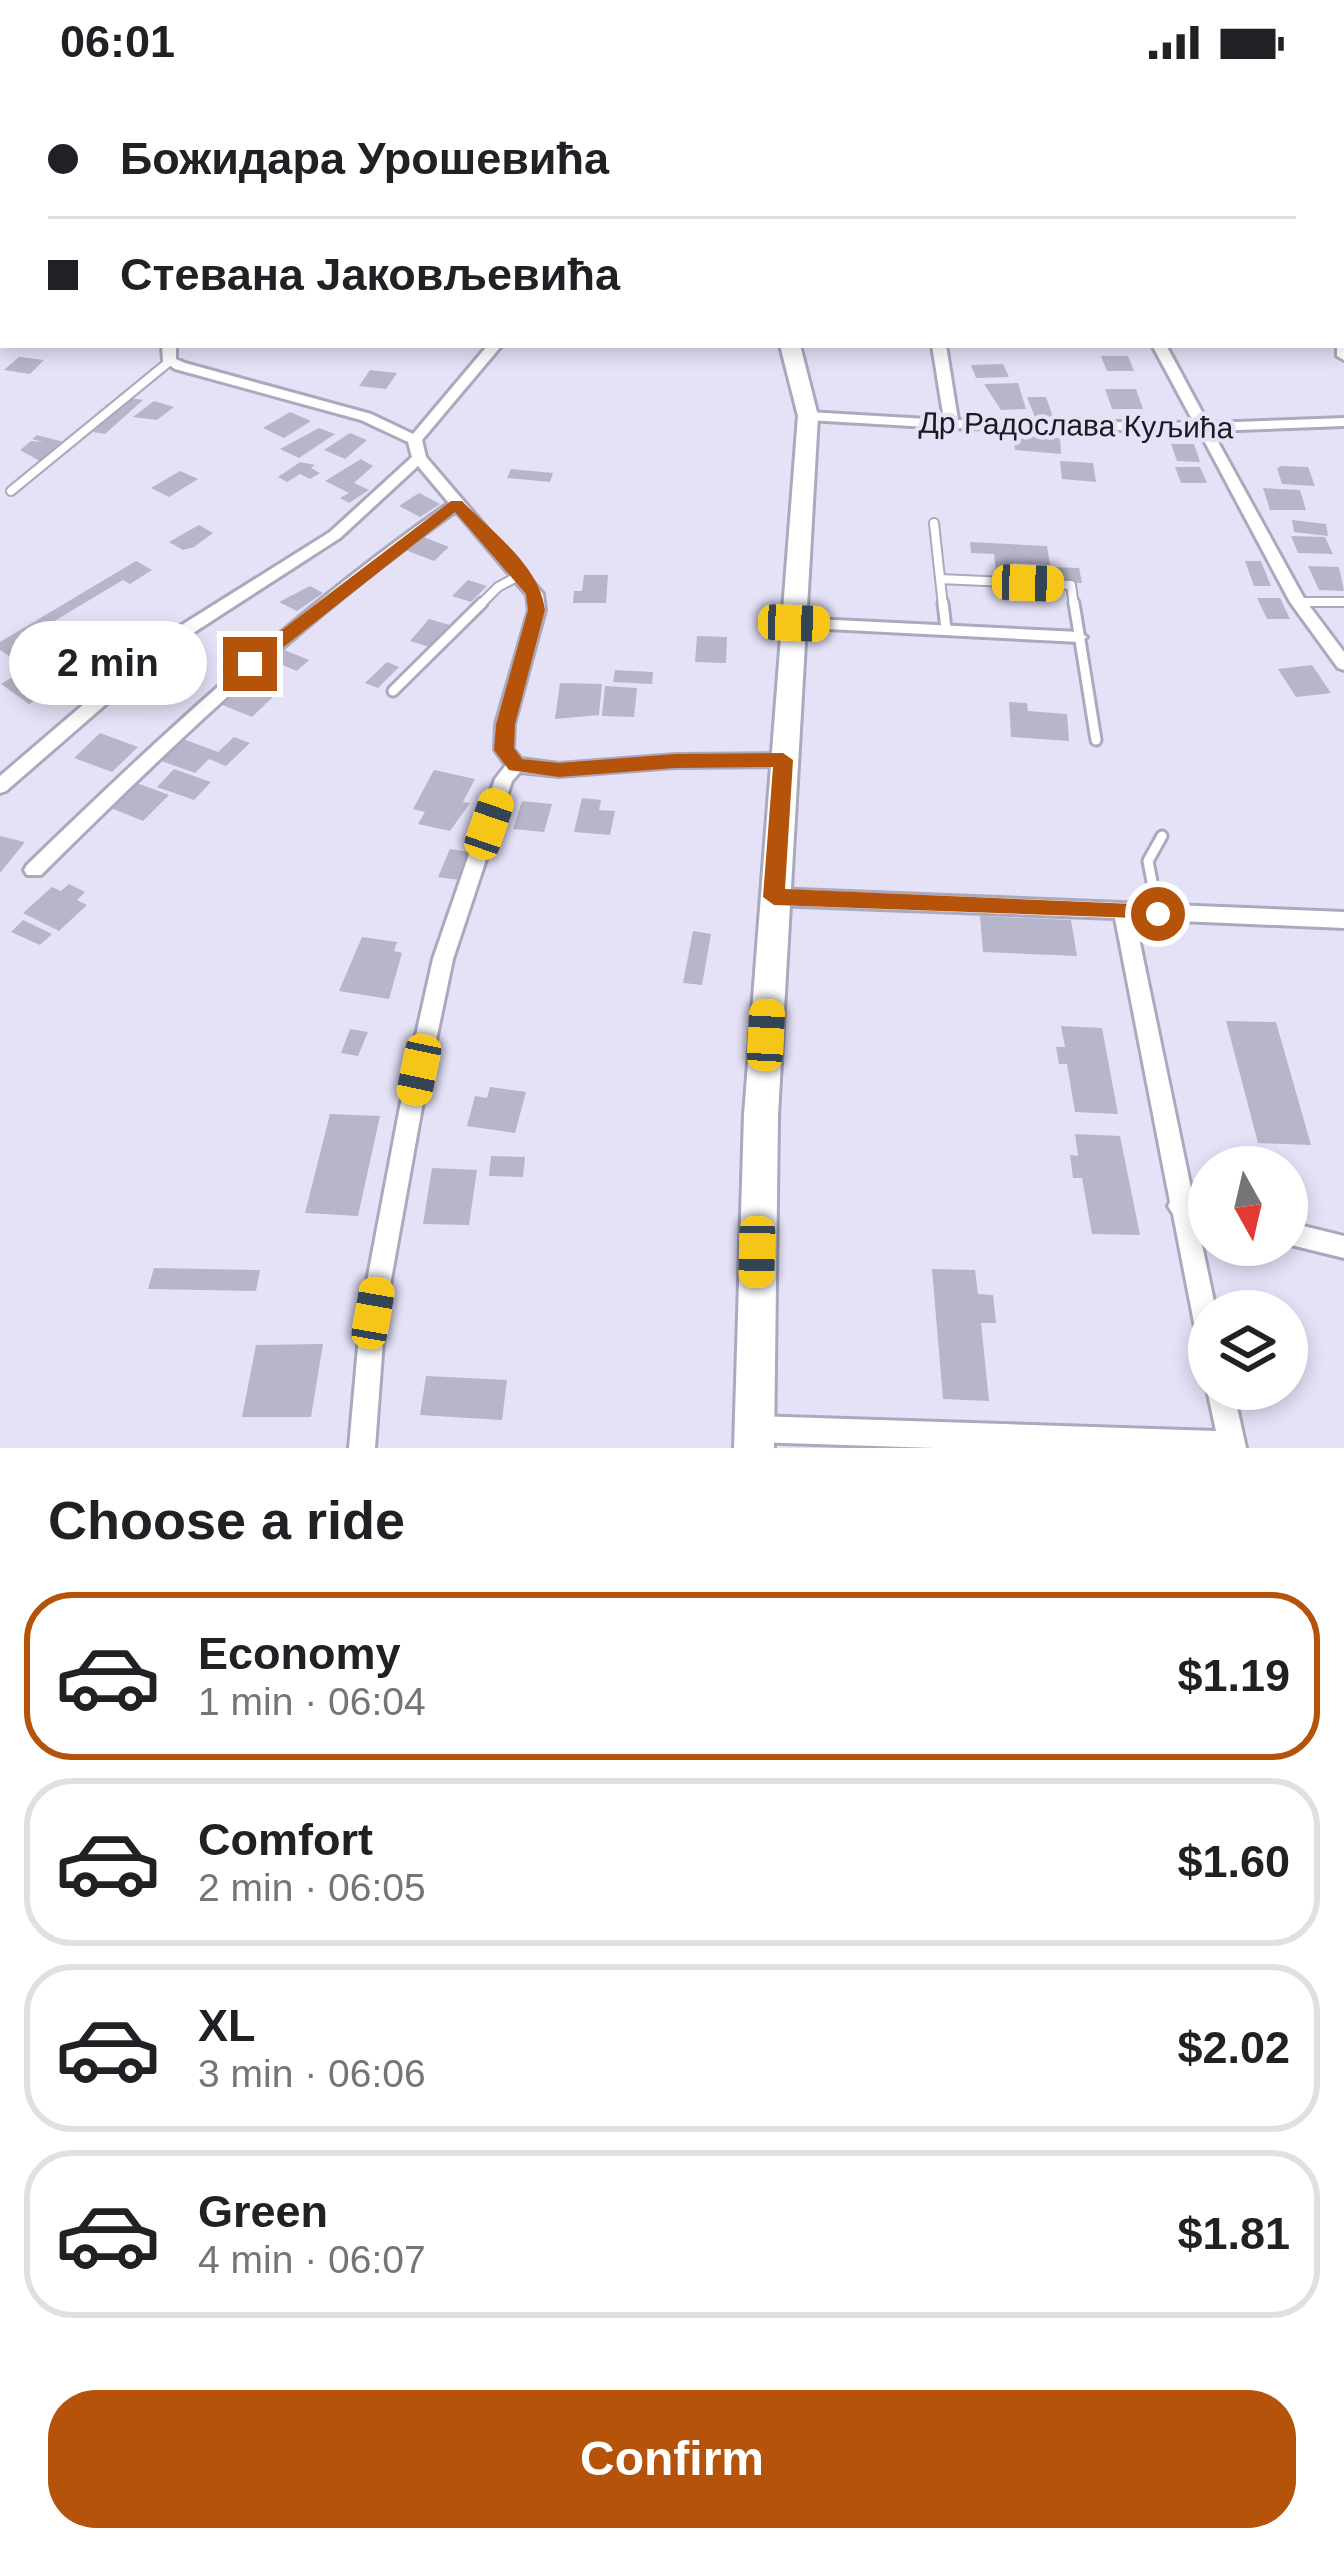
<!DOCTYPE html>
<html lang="en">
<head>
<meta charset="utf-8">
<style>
	:root { --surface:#fff; --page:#f2f2f2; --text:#202124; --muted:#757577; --line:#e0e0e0; --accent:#b45309 }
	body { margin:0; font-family:Helvetica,sans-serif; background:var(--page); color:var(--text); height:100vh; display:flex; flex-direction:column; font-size:45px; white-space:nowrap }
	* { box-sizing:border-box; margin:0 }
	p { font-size:39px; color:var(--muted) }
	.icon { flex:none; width:66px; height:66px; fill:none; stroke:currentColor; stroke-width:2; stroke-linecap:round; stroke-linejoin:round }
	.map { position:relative; height:1364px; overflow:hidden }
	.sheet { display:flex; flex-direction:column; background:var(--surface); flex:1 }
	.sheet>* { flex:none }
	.guide { position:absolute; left:0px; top:0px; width:1344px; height:264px; box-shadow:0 6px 18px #0003; display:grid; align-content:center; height:264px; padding:0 48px; background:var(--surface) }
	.needle { width:78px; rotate:172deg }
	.buttons { position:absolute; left:1188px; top:1062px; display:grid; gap:24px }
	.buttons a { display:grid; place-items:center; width:120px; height:120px; border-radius:50%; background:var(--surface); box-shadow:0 6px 18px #0003; font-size:60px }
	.end { position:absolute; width:54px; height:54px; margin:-27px; border:15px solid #b45309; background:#fff; box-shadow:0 0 0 6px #fff }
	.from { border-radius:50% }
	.bubble { position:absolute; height:84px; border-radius:42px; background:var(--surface); box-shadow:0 6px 18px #0003; font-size:39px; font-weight:800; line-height:84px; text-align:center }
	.car { position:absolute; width:36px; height:72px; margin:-36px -18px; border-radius:15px; box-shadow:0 0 9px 3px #0007; background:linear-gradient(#f5c518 24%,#345 0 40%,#f5c518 0 76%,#345 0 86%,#f5c518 0) }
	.guide b { display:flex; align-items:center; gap:42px; height:114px; font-size:45px }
	.guide b+b { border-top:3px solid var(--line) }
	.guide i { width:30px; height:30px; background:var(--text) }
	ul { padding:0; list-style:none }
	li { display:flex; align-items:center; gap:36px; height:168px; margin:0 24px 18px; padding:0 24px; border:6px solid var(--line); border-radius:48px }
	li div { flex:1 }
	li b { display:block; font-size:45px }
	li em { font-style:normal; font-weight:800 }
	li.selected { border-color:var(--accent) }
	li>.icon { width:108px; height:108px; stroke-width:1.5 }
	h2 { padding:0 48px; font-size:54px; line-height:144px }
	.action { display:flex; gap:24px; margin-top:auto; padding:24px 48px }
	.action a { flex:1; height:138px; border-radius:48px; background:var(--accent); color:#fff; font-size:48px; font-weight:800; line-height:138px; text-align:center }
	.status { display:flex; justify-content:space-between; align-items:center; height:84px; padding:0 60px; background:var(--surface); direction:ltr }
	.status svg { height:33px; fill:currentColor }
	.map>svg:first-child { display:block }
</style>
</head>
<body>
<div class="status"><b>06:01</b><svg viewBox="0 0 49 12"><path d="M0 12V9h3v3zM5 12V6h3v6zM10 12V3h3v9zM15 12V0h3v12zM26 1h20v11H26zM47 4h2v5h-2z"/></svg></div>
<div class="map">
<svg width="1344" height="1364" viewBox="0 0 1344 1364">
	<rect width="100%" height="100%" fill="#e5e2f8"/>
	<path fill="#b7b5c9" d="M1101 272H1128L1134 287H1107Z
		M19 273 44 276 30 290 4 286Z
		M1003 280 1009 293 976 294 971 281Z
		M370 286 397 289 386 305 359 302Z
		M1018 299 1026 325 1001 326 984 300Z
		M1105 305H1136L1143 325H1112Z
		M1027 313H1046L1053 333H1035Z
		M131 314 143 316 105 350 93 348Z
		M154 317 174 323 157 336 133 333Z
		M290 328 311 337 284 354 263 344Z
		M319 344 335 350 299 374 280 365Z
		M350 349 367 356 345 375 324 366Z
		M37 351 64 358 43 379 20 366 31 357 43 358 32 355Z
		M1014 351 1060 354 1061 370 1015 366Z
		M1171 360H1194L1200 378 1177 377Z
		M361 375 373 382 354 399 369 406 349 419 340 414 349 409 325 397Z
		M1060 377 1093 379 1096 398 1062 395Z
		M300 378 315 381 311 384 320 389 310 395 300 390 287 398 278 393Z
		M1282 382 1308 383 1315 402 1282 400 1277 384Z
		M1175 383H1200L1207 399H1181Z
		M511 385 553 389 550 398 507 394Z
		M180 387 198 395 169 413 151 404Z
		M1263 404 1300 406 1306 426H1270Z
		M419 409 440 420 420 433 399 422Z
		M1292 436 1326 440 1328 452 1294 448Z
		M199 441 213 449 194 463 183 466 169 458Z
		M416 450 449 463 434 477 400 464Z
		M1291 452 1325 453 1333 470 1298 469Z
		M970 458 1047 462 1050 481 1013 479 1014 488 996 487 994 470 971 469Z
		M136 477 152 486 130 500 123 496 24 555 34 562 13 575 0 566V558Z
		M1245 477H1261L1271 502H1254Z
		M1308 482 1339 483 1344 507 1319 506Z
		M1052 483 1079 484 1082 499 1054 498Z
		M584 491H608L606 519H573L574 507H582Z
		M468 496 487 502 471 518 452 512Z
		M310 502 323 509 297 527 279 518Z
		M1257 514H1280L1290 535H1267Z
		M429 535 453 542 433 564 410 557Z
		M697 552 727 553 726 579 695 578Z
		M282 565 309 576 297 587 270 576Z
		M387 578 399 583 378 604 365 599Z
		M1312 581 1331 609 1296 613 1278 585Z
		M31 582 59 602 29 620 1 600Z
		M615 586 653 588 652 600 613 598Z
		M242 599 274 612 252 633 220 620Z
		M560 599 602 600 599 631 555 635Z
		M605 602 637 604 634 633 602 632Z
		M1009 618 1027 619 1028 627 1067 630 1069 657 1011 653Z
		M100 649 138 663 112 688 74 674Z
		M178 653 218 668 234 653 250 659 226 682 209 675 195 689 156 675Z
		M174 685 211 698 194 716 157 703Z
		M434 686 475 695 463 718 470 719 450 747 418 740 425 728 413 725Z
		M137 699 169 711 143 737 111 724Z
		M582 714 601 716 599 726 615 727 610 751 574 748Z
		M522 717 552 720 544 748 513 745Z
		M0 752 25 758 0 789Z
		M450 765 470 768 459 796 438 793Z
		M69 800 85 808 77 816 87 821 59 847 23 829 52 803 61 807Z
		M980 832 1071 836 1077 872 983 868Z
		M23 836 52 850 40 861 11 848Z
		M693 847 711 850 702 901 683 899Z
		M362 853 397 858 394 867 402 869 389 915 339 907Z
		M1226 937 1276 938 1311 1061 1258 1059Z
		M1061 942 1102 944 1118 1030 1075 1028 1067 980H1059L1056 963H1065Z
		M350 945 368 948 358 972 341 969Z
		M490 1003 526 1008 515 1049 467 1042 475 1012 487 1014Z
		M330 1030 380 1032 358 1132 305 1129Z
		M1075 1050 1120 1052 1140 1151 1092 1150 1082 1094H1073L1070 1071 1078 1072Z
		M491 1072 525 1073 523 1093 489 1092Z
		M432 1084 477 1086 469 1141 423 1140Z
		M154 1184 260 1186 256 1207 148 1205Z
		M932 1185 975 1186 978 1210 993 1211 996 1239H981L989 1317 943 1315Z
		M323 1260 311 1333H242L256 1261Z
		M426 1292 507 1296 502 1336 420 1331Z"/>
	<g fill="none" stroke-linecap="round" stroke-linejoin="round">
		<defs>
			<path id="lane-far1" d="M11 407 170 277
				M934 439 943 522
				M940 495 1071 501 1074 522
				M1298 518H1344
				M479 522 498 503 522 490"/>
			<path id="lane" d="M943 519 946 545
				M1074 519 1096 656
				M393 607 482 519
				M1158 829 1148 777 1162 752"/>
			<path id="street" d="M1344 251V276L1337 272V261H1341V252Z
				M162 261H176V275L185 279 371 330 413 350 488 261H502L422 356 426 373 543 510 545 526 514 640 513 665 521 675 559 680 675 671 783 670 792 676 783 682 675 683 559 692 520 688 512 697 453 875 422 1023 385 1229 375 1364H349L361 1229 400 1023 433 875 495 695 506 681 495 666 496 640 529 526 527 511 456 427C305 534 172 661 41 791H27L24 786 27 781C161 651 296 526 449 419L418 382 340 454 173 562 6 707 0 709V692L161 554 330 448 412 373 408 358 361 336 175 285 163 277Z
				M932 261H946L958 336 1194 339 1152 261H1166L1208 339 1344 334V342L1212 347 1305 516 1344 568V586L1338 584 1290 518 1199 347 958 344 952 347 946 344 808 336 801 332 808 328 944 336Z
				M794 534 1079 548 1087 553 1079 558 788 543 786 539Z
				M774 805 1344 828V844L1135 835 1193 1114 1209 1118V1140L1197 1137 1216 1227H1209V1266L1200 1263 1197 1254 1173 1130 1168 1122 1170 1118 1115 834 774 821 767 818 764 813 767 808Z
				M1287 1138 1344 1152V1174L1287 1160Z
				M1209 1301V1305H1233L1246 1364H935L754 1358 745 1354 741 1345 745 1336 754 1332 1216 1347 1207 1305Z"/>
			<path id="secondary" d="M693 0H707L708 3H694Z
				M780 261H800L818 332 778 1031 774 1364H734L744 1031 798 332Z"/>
		</defs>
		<use href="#lane-far1" stroke="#aba9bd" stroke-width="12"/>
		<use href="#lane" stroke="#aba9bd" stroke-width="15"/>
		<use href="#street" stroke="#aba9bd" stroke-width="6"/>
		<use href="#secondary" stroke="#aba9bd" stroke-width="6"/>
		<path stroke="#8c8a9a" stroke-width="3" stroke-dasharray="3 3" stroke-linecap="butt" d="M904 3 918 0
			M1086 3H1106"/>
		<use href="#lane-far1" stroke="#fff" stroke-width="8"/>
		<use href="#lane" stroke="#fff" stroke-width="9"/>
		<use href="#street" fill="#fff" fill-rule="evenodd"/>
		<use href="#secondary" fill="#fff" fill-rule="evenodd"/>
	</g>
	<path fill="#b45309" d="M451 417H462C492 448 540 482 545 526L515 640 514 664 522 675 559 679 675 670 783 669 793 676 785 805 1158 821 1166 824V835L774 821 763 813 773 683 675 684 559 693 509 686 494 666 496 640 528 526 526 510 455 428 257 584H244V575Z"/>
	<g text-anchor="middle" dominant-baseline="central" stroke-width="9" stroke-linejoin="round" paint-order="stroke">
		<g font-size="30" fill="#1b1a21" stroke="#e5e2f8">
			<text transform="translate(1076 341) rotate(1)">Др Радослава Куљића</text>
		</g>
	</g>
</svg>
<div class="buttons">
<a><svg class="needle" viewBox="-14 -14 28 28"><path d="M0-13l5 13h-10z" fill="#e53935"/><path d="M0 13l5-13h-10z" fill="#757577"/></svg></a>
<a><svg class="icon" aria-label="layers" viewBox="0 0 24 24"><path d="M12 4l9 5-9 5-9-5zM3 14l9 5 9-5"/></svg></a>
</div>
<i class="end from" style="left:1158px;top:830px"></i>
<i class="end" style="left:250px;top:580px"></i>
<div class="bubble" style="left:9px;top:537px;width:198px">2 min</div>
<i class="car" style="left:1028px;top:499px;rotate:92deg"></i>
<i class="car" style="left:794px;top:539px;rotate:92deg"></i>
<i class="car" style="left:489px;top:740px;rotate:19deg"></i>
<i class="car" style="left:766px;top:951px;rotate:3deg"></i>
<i class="car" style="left:419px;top:986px;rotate:192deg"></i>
<i class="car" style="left:757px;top:1168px;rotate:181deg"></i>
<i class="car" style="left:373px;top:1229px;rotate:10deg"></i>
<div class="guide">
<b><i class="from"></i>Божидара Урошевића</b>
<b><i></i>Стевана Јаковљевића</b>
</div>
</div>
<section class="sheet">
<h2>Choose a ride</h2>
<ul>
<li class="selected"><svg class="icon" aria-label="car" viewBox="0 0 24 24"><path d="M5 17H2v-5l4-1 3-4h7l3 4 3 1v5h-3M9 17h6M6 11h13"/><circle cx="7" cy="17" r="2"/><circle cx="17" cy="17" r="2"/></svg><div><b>Economy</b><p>1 min · 06:04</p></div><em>$1.19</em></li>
<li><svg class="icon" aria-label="car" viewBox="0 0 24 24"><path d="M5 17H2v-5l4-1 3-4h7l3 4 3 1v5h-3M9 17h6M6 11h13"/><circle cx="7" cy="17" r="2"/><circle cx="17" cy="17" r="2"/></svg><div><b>Comfort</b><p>2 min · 06:05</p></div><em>$1.60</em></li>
<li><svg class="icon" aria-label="car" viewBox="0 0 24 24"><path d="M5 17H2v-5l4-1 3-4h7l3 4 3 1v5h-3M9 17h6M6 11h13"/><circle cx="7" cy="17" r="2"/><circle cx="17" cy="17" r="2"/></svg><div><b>XL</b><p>3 min · 06:06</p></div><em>$2.02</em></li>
<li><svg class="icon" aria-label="car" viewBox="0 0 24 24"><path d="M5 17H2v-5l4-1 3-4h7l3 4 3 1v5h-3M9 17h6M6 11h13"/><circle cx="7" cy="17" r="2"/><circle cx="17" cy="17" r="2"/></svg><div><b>Green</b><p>4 min · 06:07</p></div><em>$1.81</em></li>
</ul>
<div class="action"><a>Confirm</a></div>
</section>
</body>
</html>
